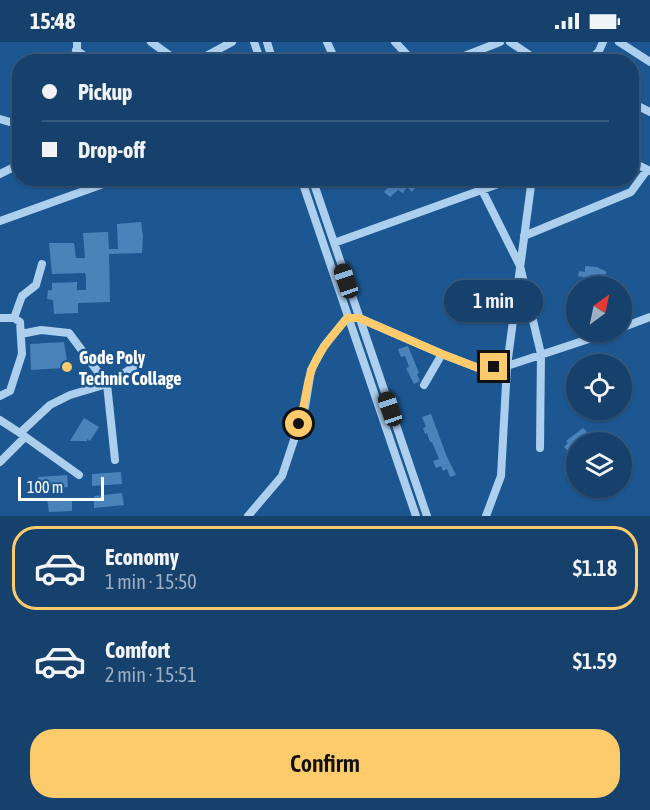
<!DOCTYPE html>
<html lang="en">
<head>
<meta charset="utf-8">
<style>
	:root { --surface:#16416d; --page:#1f4872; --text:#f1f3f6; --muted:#9eafc2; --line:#355a80; --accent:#fdca6c }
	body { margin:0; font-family:"Asap Condensed",sans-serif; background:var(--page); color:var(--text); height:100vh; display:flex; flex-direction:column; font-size:22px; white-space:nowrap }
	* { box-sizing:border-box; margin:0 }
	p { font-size:20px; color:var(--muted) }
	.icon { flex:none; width:33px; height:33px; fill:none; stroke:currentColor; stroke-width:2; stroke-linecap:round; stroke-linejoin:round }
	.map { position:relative; height:474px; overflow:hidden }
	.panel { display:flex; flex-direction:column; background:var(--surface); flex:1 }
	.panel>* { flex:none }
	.top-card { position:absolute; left:12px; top:12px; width:627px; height:132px; border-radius:24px; box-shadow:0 2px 4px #0004,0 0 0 2px var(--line); display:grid; align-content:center; height:132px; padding:0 30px; background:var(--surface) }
	.needle { width:39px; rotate:33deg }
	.fabs { position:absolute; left:566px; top:234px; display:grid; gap:12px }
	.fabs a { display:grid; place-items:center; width:66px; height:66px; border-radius:50%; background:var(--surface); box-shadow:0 2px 4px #0004,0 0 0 2px var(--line); font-size:30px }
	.scale { position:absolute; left:18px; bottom:15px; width:86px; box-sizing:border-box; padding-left:6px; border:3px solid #fff; border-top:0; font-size:16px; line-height:21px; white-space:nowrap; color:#fff; -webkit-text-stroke:4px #1d5791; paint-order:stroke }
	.end { position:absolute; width:27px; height:27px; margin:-14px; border:8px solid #fdca6c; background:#111; box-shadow:0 0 0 3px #111 }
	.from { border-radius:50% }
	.bubble { position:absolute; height:42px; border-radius:21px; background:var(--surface); box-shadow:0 2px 4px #0004,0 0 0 2px var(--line); font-size:20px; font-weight:600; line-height:42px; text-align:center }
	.car { position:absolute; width:18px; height:36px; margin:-18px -9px; border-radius:8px; box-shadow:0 0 4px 2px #0007; background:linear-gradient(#222 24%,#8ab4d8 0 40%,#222 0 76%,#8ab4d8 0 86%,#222 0) }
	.top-card b { display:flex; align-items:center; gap:21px; height:57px; font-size:22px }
	.top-card b+b { border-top:2px solid var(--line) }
	.top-card i { width:15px; height:15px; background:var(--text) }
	ul { padding:10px 0 0; list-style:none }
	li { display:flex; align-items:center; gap:18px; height:84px; margin:0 12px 9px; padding:0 18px; border:3px solid transparent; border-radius:24px }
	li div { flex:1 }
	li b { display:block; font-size:22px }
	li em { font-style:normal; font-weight:600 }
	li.on { border-color:var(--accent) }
	li>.icon { width:54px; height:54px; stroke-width:1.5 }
	.action { display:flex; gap:12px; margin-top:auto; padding:12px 30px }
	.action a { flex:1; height:69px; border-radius:24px; background:var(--accent); color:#111; font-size:24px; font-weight:600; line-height:69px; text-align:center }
	.status { display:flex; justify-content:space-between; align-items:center; height:42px; padding:0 30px; background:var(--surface); direction:ltr }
	.status svg { height:16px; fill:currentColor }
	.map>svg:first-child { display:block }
</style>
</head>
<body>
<div class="status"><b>15:48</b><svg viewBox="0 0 49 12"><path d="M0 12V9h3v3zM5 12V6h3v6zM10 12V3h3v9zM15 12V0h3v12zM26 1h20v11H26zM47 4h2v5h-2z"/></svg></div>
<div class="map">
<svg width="650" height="474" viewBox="0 0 650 474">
	<rect width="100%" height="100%" fill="#1d5791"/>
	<path fill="#4a83ba" d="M397 136H404L415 146 412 150 407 145 403 151 398 148 390 155 384 150Z
		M141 180 143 195 142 211 109 212 110 260 78 261V271L54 272 53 258 47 257 48 248H52V241L77 240V248H86V236L85 231 52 232 49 201H74L76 216H85L83 191 108 190 109 207H118L117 182Z
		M585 224 597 225 607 230 604 234 613 236 612 242 578 234 579 229 585 230Z
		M64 300 67 319 63 320V326L31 328 30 302Z
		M408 304 419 331 417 332 420 339 414 342 406 326 409 325 405 314 401 315 398 307Z
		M431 372 447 415 456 433 450 435 447 427 443 429 441 424 436 426 433 419 439 417 432 400H430L427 391 425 392 423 386 426 385 422 375Z
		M84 376 99 385 90 399 87 397V399H70Z
		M583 386 589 392 592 389 596 393 593 395 598 400H576V408L572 413 564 405 568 401 566 399Z
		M121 430 122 442 92 444V432Z
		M67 433 68 445 38 447V435Z
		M122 451 124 463 94 466V454Z
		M72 457V469L49 470 47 458Z"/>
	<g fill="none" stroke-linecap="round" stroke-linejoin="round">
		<path stroke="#adcfee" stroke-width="8" d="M77 0V20
			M151 0 179 20
			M254 0 261 20
			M267 0 273 20
			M327 0 336 20
			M395 0 414 20
			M510 0 540 20
			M619 0 650 20
			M76 8 93 20
			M195 20 232 0
			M449 20 500 0
			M588 20 599 9 603 0
			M632 61 650 70
			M0 77 20 83
			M632 120 650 129
			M0 132 20 122
			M301 136 416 474
			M312 136 427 474
			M476 136 520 224 541 312 540 406
			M313 142 332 136
			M0 179 120 136
			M524 194 631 150 647 128
			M334 201 515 136
			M0 276H14L20 280 22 312 10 349 0 354
			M14 276 22 254 36 243 42 222
			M347 276H359L442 312 481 327 507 324 610 290
			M621 286 650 275
			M21 292 41 288 69 291 107 342 115 418
			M424 343 442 312
			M0 378 20 391 50 363 70 353 107 342 138 322
			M20 391 79 433
			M0 420 25 395
			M248 474 282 434 305 365 311 328 324 304 347 276
			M486 474 501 434 507 324 532 136"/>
	</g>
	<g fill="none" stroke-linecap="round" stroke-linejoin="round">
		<path stroke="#fdca6c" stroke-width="8" d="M299 382C305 365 306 342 312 327 320 307 334 292 347 276H359L442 312 481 327 494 325"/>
	</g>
	<circle fill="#fdca6c" stroke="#1d5791" stroke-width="2" cx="67" cy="325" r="6"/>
	<g text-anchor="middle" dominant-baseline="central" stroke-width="5" stroke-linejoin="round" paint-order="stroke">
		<g font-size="18" font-weight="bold" fill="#fff" stroke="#1d5791" text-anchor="start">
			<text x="79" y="315">Gode Poly<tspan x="79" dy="21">Technic Collage</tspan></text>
		</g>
	</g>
</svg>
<div class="fabs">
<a><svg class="needle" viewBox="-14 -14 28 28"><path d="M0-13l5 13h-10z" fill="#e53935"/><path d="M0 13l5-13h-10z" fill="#9eafc2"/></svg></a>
<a><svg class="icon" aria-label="locate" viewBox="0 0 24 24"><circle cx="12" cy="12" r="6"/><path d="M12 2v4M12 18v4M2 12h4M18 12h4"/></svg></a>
<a><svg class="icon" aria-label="layers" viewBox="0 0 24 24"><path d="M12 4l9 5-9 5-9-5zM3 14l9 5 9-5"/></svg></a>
</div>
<div class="scale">100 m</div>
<i class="end from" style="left:299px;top:382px"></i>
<i class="end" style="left:494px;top:325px"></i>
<div class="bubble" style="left:444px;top:238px;width:99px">1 min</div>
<i class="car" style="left:346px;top:239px;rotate:341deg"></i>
<i class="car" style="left:390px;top:367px;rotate:341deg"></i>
<div class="top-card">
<b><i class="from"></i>Pickup</b>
<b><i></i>Drop-off</b>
</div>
</div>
<section class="panel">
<ul>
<li class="on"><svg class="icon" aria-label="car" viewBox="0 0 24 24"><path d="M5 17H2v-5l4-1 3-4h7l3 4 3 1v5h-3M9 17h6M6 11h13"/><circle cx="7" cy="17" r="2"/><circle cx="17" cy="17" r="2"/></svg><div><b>Economy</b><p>1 min · 15:50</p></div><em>$1.18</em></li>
<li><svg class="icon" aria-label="car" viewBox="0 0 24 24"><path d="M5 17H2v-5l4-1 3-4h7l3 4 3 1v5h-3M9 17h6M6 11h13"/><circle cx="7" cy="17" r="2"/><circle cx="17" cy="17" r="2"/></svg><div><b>Comfort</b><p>2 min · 15:51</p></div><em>$1.59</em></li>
</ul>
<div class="action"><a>Confirm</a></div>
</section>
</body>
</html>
